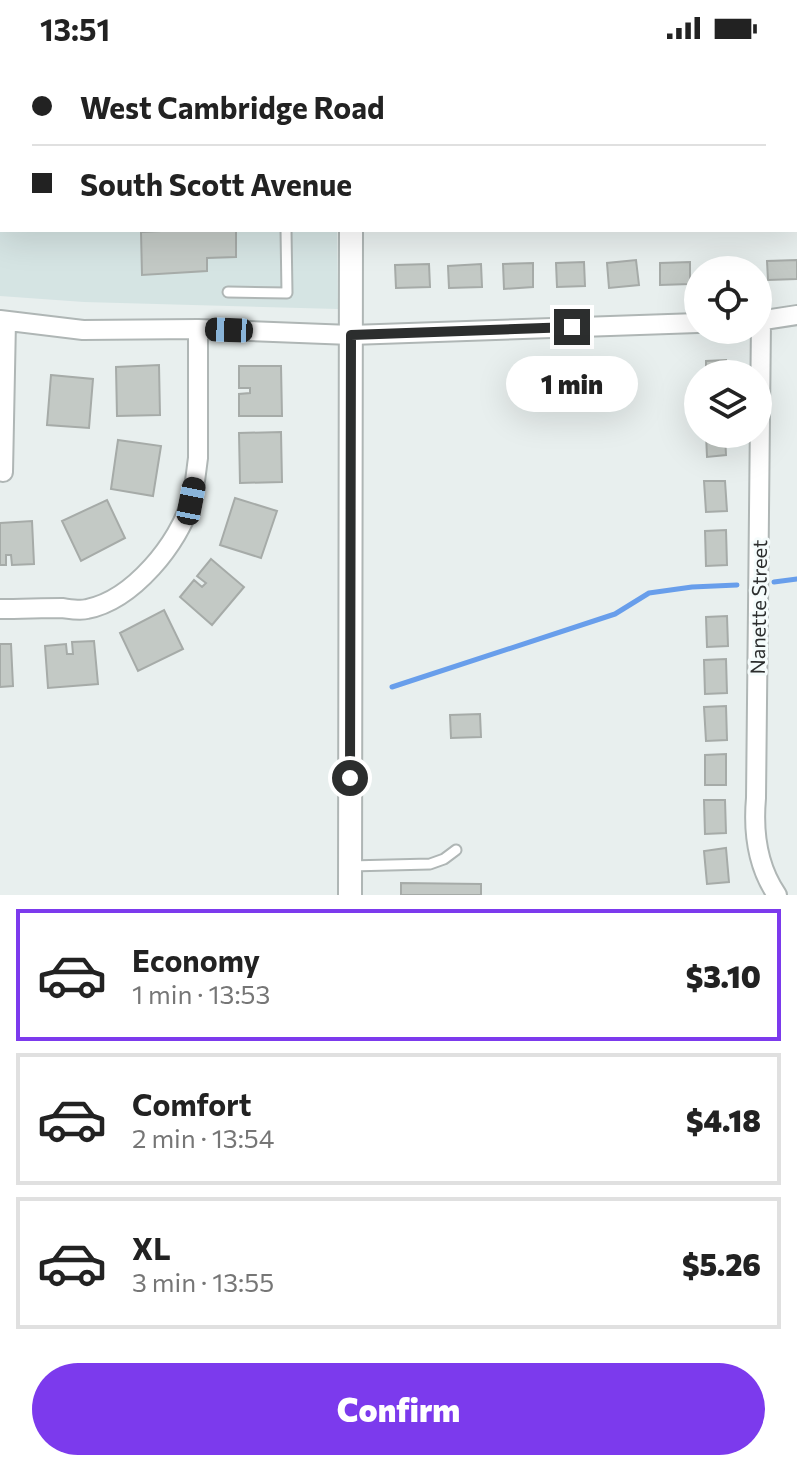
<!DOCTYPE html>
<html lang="en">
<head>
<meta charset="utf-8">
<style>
	:root { --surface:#fff; --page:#f2f2f2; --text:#222; --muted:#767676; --line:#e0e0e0; --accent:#7c3aed }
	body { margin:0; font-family:Commissioner,sans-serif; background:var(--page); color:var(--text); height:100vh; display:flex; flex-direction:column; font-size:30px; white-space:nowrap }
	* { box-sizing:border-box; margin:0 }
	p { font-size:26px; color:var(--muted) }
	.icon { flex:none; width:44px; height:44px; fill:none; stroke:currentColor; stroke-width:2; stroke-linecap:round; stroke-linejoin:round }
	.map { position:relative; height:839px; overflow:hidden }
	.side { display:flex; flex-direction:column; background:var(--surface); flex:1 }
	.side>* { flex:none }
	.hud { position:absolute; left:0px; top:0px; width:798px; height:176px; box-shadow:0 8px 32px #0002; display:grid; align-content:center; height:176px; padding:0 32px; background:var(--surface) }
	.controls { position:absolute; left:684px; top:200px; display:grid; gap:16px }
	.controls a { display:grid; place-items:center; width:88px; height:88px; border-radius:50%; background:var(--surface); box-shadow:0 8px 32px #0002; font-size:40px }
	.end { position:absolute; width:36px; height:36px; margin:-18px; border:10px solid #2c2e2e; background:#fff; box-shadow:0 0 0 4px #fff }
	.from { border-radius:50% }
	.bubble { position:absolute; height:56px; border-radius:28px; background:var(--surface); box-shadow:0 8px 32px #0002; font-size:26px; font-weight:800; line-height:56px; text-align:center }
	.car { position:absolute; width:24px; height:48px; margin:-24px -12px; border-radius:10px; box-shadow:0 0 6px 2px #0007; background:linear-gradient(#222 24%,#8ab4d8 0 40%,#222 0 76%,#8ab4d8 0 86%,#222 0) }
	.hud b { display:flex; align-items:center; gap:28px; height:76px; font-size:30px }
	.hud b+b { border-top:2px solid var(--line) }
	.hud i { width:20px; height:20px; background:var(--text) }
	ul { padding:14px 0 0; list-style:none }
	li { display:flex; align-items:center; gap:24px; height:132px; margin:0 16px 12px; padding:0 16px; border:4px solid var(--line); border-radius:0px }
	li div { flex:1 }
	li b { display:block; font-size:30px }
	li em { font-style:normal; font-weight:800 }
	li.selected { border-color:var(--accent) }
	li>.icon { width:72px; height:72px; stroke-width:1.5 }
	.cta { display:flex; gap:16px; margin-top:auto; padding:16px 32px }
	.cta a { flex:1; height:92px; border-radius:48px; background:var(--accent); color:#fff; font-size:32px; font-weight:800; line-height:92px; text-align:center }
	.status { display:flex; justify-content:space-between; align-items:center; height:56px; padding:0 40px; background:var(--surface); direction:ltr }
	.status svg { height:22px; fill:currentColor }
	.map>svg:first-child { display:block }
</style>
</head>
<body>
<div class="status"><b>13:51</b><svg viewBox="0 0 49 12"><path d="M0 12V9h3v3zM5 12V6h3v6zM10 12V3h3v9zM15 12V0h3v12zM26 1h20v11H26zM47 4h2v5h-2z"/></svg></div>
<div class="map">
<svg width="797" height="839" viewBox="0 0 797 839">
	<rect width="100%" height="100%" fill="#e8efee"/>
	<path fill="#d5e4e3" d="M0 0H335V2H2V174H337L338 253 84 246 0 240Z"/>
	<path fill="#b1ca86" d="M368 0H797V160L796 2H368Z"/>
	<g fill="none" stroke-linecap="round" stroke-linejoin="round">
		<path stroke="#689eeb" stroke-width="5" d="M774 526 797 523
			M392 631 615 558 649 537 692 531 737 529"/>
	</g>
	<path fill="#c3c9c5" stroke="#a6aba8" stroke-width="2" d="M182 174H236V201L207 202V215L142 219 141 176Z
		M636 204 639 229 609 232 607 207Z
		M797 204V223L768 224 767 205Z
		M744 205 745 214H713V207Z
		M584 206 585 230 557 231 556 207Z
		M690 206V228L660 229V207Z
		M533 207V231L504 233 503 208Z
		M429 208 430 231 396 232 395 209Z
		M481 208 482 231 449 232 448 210Z
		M726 304V318H706V305Z
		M159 309 160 359 117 360 116 311Z
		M239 310H281L282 360H239V338L250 337V332H239Z
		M51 319 93 323 89 372 47 369Z
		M281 376 282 426 240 427 239 377Z
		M706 378H725L726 399 707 401Z
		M118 384 161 390 153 440 111 433Z
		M704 425H725L727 455 706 456Z
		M235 442 277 455 261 502 220 489Z
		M107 444 125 482 81 505 62 465Z
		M32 465 34 508 12 509 11 499H6V509H0V467Z
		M726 474 727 509 706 510 705 475Z
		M211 503 244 531 212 569 180 541 194 524 202 531 206 527 197 520Z
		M164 554 183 593 138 615 120 577Z
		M727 560 728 590 707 591 706 561Z
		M94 585 98 628 48 632 45 590 66 588 67 598H73L72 586Z
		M0 588H11L13 630 0 631Z
		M726 603 727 637 705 638 704 604Z
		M726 650 727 684 706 685 704 651Z
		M480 658 481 681 451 682 450 659Z
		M726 698V729H705V699Z
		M704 744H725L726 777 705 778Z
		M726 792 729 826 707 828 704 795Z
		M401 827 481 828V839H401Z"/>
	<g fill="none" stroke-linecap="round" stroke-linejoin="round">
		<defs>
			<path id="service" d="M285 2 287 0
				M796 92H797
				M228 236 287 237 286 174
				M350 810 430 808 444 803 456 794"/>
			<path id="minor" d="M0 264 83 274 198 273 351 279 698 267
				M758 265 797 259
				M761 265 756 742C753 776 757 810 777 839
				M3 416 6 265
				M0 553C21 553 42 552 62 552 70 553 80 555 87 553 133 544 179 487 191 445 195 431 196 416 198 402V273"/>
			<path id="tertiary" d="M352 2V0
				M350 839 351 174"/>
		</defs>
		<use href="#service" stroke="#afb6b5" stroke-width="13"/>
		<use href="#minor" stroke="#afb6b5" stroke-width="22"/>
		<use href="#tertiary" stroke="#afb6b5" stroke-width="26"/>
		<use href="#service" stroke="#fff" stroke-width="9"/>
		<use href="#minor" stroke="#fff" stroke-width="18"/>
		<use href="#tertiary" stroke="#fff" stroke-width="22"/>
	</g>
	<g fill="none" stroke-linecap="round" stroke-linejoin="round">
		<path stroke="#2c2e2e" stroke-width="10" d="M350 722 351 279 572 271"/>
	</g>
	<g text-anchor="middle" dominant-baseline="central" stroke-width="6" stroke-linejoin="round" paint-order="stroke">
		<g font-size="20" fill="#2c2e2e" stroke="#f5fcfc">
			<text transform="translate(758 551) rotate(-89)">Nanette Street</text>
		</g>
	</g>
</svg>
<div class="controls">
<a><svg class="icon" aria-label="locate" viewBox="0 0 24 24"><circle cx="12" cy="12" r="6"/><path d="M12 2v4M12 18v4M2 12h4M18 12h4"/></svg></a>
<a><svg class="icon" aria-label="layers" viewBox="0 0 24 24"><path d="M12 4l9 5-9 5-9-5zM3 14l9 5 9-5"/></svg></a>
</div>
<i class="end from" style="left:350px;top:722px"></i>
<i class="end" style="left:572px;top:271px"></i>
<div class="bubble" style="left:506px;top:300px;width:132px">1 min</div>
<i class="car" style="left:229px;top:274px;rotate:272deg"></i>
<i class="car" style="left:191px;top:445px;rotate:11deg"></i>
<div class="hud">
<b><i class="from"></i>West Cambridge Road</b>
<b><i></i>South Scott Avenue</b>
</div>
</div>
<section class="side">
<ul>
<li class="selected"><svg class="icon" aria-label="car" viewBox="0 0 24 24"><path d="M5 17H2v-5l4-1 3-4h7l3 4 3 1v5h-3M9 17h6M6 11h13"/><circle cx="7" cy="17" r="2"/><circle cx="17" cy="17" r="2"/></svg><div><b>Economy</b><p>1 min · 13:53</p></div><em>$3.10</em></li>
<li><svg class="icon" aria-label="car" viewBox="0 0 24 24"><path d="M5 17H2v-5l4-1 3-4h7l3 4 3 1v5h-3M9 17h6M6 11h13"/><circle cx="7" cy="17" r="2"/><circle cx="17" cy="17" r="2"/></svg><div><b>Comfort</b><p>2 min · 13:54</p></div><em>$4.18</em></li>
<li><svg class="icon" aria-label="car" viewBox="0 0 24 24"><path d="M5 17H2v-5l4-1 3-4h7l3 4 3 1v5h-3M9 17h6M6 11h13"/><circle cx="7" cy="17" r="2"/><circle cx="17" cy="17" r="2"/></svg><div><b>XL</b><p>3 min · 13:55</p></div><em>$5.26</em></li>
</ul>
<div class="cta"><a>Confirm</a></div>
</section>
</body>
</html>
